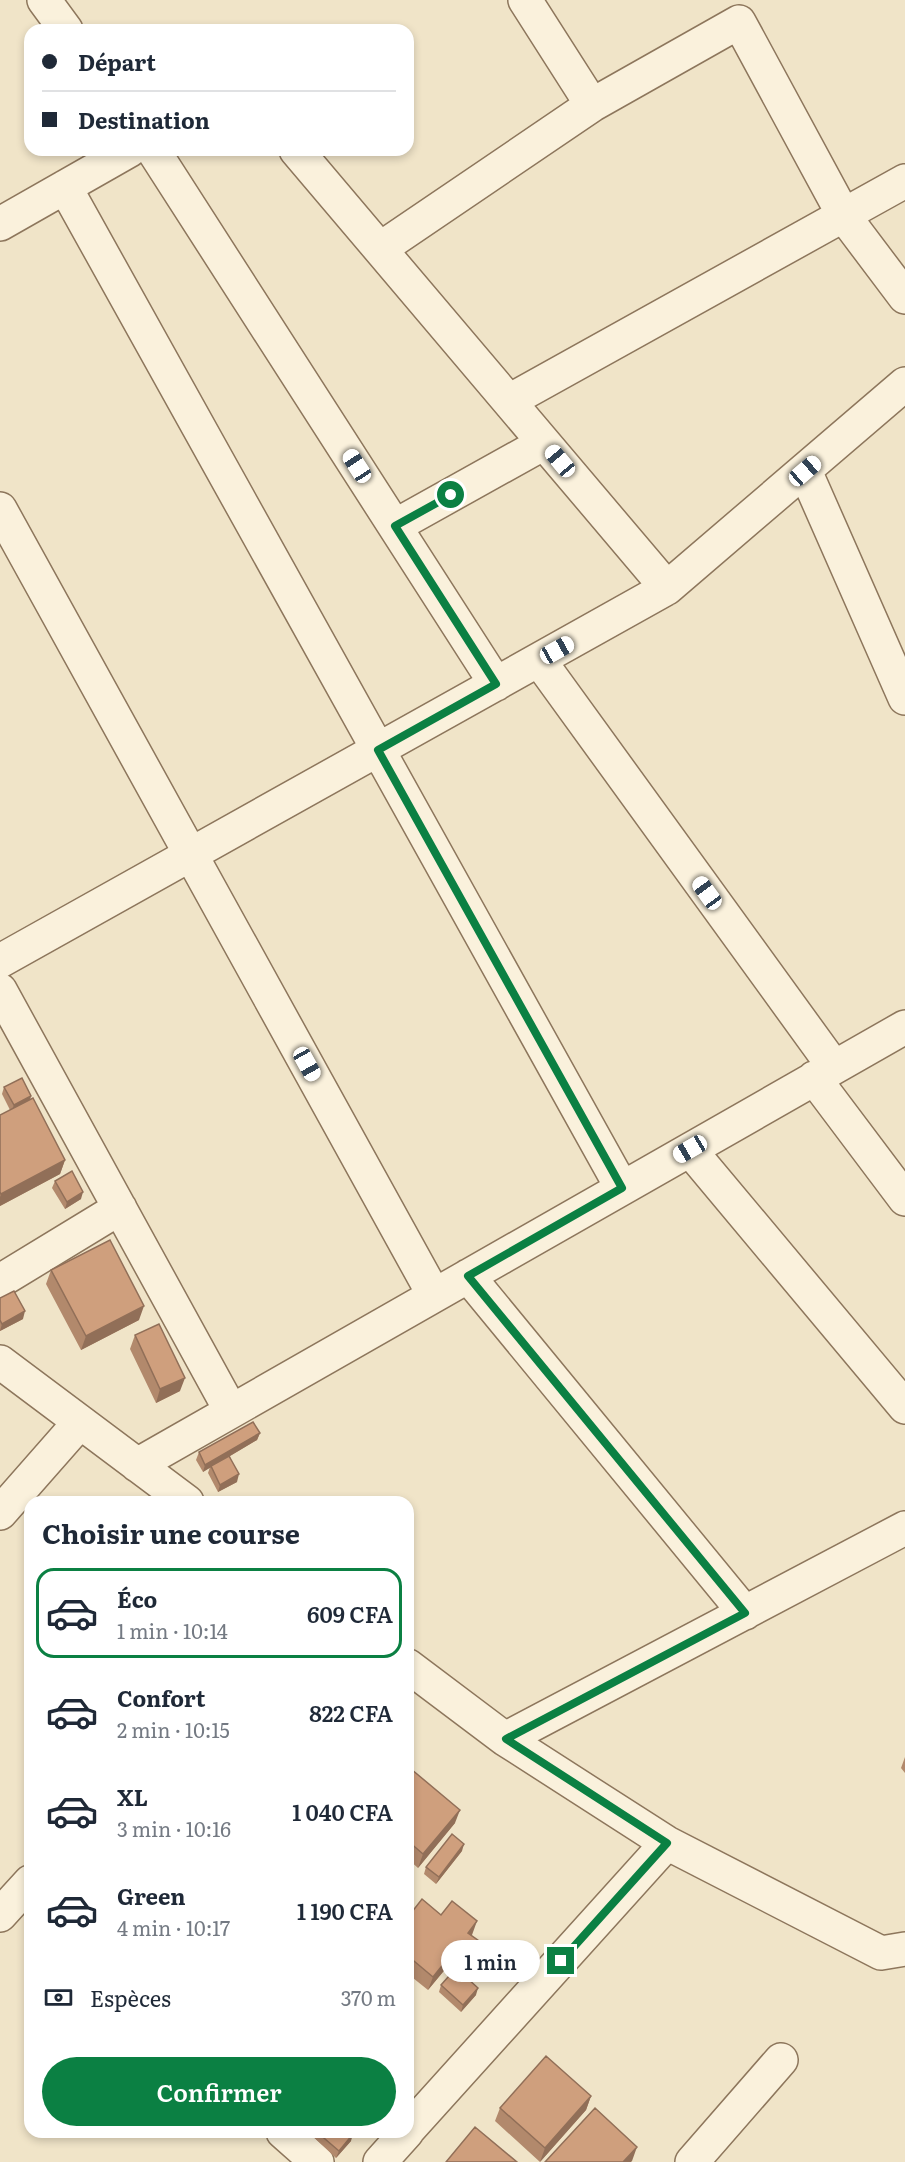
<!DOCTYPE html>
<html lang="fr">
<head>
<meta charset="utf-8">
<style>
	:root { --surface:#fff; --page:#f6f6f7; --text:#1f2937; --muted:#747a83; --line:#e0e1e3; --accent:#0b8043 }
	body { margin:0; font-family:Literata,serif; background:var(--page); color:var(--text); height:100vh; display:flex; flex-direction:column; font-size:22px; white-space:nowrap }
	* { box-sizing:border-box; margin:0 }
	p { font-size:20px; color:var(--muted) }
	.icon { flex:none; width:33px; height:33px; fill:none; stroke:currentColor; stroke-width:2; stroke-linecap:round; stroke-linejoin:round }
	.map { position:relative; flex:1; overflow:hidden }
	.drawer { position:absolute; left:24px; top:1496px; width:390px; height:642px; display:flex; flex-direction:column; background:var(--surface); border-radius:18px; box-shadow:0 3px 9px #0003 }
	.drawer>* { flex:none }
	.banner { position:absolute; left:24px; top:24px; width:390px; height:132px; border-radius:18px; box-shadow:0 3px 9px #0003; display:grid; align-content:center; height:132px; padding:0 18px; background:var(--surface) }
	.end { position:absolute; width:27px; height:27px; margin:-14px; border:8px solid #0b8043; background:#fff; box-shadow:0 0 0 3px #fff }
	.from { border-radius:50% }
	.bubble { position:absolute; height:42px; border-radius:21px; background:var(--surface); box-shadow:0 3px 9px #0003; font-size:20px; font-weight:600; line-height:42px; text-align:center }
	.car { position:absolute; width:18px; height:36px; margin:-18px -9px; border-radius:8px; box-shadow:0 0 4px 2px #0007; background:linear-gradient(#fff 24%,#345 0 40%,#fff 0 76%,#345 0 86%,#fff 0) }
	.banner b { display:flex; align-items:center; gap:21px; height:57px; font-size:22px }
	.banner b+b { border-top:2px solid var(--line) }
	.banner i { width:15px; height:15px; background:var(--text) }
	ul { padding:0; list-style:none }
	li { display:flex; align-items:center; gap:18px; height:90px; margin:0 12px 9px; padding:0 6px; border:3px solid transparent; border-radius:18px }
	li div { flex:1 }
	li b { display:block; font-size:22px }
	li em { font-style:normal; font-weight:600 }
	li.active { border-color:var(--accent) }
	li>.icon { width:54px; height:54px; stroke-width:1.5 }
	h2 { padding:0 18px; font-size:27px; line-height:72px }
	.pay { display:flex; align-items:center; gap:15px; height:66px; padding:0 18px; font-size:22px }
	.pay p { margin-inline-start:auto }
	.primary-button { display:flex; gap:12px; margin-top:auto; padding:12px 18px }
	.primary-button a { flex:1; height:69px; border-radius:36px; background:var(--accent); color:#fff; font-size:24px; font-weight:600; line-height:69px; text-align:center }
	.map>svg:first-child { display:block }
</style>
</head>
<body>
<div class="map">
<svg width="905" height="2162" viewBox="0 0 905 2162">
	<rect width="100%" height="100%" fill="#f0e4c8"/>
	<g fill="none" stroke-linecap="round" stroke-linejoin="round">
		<defs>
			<path id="minor" d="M44 0 66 30
				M525 0 592 105 739 22 844 216 905 297
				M153 150 496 684
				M296 150 667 588
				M65 187 622 1188
				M0 224 130 150
				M380 249 592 105
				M509 401 905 181
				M805 471 905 698
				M0 509 434 1295
				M395 526 544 443
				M539 660 834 1067
				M0 961 667 588 905 384
				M0 990 231 1411
				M814 1078 905 1199
				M690 1150 905 1407
				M468 1276 745 1613
				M0 1281 120 1208
				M0 1362 187 1502
				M137 1465 905 1027
				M0 1513 80 1422
				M408 1666 505 1739 667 1843 881 1953 905 1949
				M505 1739 905 1528
				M0 1915 30 1882
				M408 2130 667 1843
				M283 2132 317 2162
				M380 2162 407 2132
				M692 2162 781 2060"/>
		</defs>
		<use href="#minor" stroke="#8d765c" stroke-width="36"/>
		<use href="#minor" stroke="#faf1dc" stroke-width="33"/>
	</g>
	<path fill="#b2896c" d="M4 1087 31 1096 30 1099 65 1160 60 1174 0 1206V1115L10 1110 2 1094Z
		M55 1181 81 1199 65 1209 52 1188Z
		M51 1270 139 1320 81 1350 46 1284Z
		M0 1298 23 1319 0 1331Z
		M135 1335 180 1391 156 1403 130 1349Z
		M260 1433 257 1440 230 1456 237 1482 218 1492 208 1473 210 1467 203 1472 196 1460 199 1452Z
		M905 1757V1773L901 1768Z
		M408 1772 455 1823 418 1868 408 1859Z
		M462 1851 436 1884 424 1874 426 1867Z
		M441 1915 472 1935 474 1955 463 1970 452 1961 428 1990 408 1974V1917Z
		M441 1985 476 1995 461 2012 439 1992Z
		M591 2096 586 2110 540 2162 495 2121 500 2108Z
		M309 2132H350L351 2141 336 2158 309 2133Z"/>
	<path fill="#916f58" d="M31 1096 29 1103 11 1112 14 1105Z
		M65 1160 60 1174 0 1206V1197L1 1194Z
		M83 1192 81 1199 65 1209 67 1202Z
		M144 1306 139 1320 81 1350 86 1336Z
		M25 1311 23 1319 0 1331 2 1324Z
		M185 1378 180 1391 156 1403 160 1389Z
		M260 1433 257 1440 203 1472 205 1465Z
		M239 1474 237 1482 218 1492 220 1485Z
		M460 1810 455 1823 418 1868 423 1854Z
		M464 1844 462 1851 436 1884 439 1877Z
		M477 1921 472 1935 463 1946 468 1933Z
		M479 1941 474 1955 463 1970 468 1956Z
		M457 1947 452 1961 428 1990 433 1977Z
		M478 1988 476 1995 461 2012 463 2005Z
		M591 2096 586 2110 540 2162 545 2148Z
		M353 2134 351 2141 336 2158 339 2151Z
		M637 2147 632 2161 631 2162H623Z"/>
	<path fill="#cf9f7d" stroke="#916f58" stroke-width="1.5" d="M22 1078 31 1096 14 1105 4 1087Z
		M33 1098 65 1160 1 1194 0 1192V1115Z
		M72 1171 83 1192 67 1202 55 1181Z
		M110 1240 144 1306 86 1336 51 1270Z
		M14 1291 25 1311 2 1324 0 1320V1298Z
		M159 1324 185 1378 160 1389 135 1335Z
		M253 1422 260 1433 205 1465 199 1452Z
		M229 1456 239 1474 220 1485 211 1466Z
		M411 1769 460 1810 423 1854 408 1841V1772Z
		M452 1834 464 1844 439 1877 426 1867Z
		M422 1899 441 1915 452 1901 477 1921 468 1933 479 1941 468 1956 457 1947 433 1977 408 1956V1917Z
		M456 1968 478 1988 463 2005 441 1985Z
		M546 2056 591 2096 545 2148 500 2108Z
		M595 2108 637 2147 623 2162H545Z
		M475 2127 517 2162H446Z
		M317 2132H350L353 2134 339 2151Z"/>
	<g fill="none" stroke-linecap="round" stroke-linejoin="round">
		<path stroke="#0b8043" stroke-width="8" d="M451 495 395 526 496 684 378 750 622 1188 468 1276 745 1613 506 1739 667 1843 561 1961"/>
	</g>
</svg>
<i class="end from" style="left:451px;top:495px"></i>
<i class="end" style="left:561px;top:1961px"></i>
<div class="bubble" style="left:441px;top:1940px;width:99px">1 min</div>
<i class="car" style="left:560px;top:461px;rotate:320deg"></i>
<i class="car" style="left:357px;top:466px;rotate:327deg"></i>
<i class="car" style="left:805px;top:471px;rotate:49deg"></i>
<i class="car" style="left:557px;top:650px;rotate:61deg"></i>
<i class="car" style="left:707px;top:893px;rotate:324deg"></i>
<i class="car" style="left:307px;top:1064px;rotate:151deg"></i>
<i class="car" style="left:690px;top:1149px;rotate:240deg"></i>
<div class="banner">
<b><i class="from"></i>Départ</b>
<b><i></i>Destination</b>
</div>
<section class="drawer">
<h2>Choisir une course</h2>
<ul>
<li class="active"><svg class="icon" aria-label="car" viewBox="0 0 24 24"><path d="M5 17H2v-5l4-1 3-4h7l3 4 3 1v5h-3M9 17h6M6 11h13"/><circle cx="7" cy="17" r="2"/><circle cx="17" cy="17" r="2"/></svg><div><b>Éco</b><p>1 min · 10:14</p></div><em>609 CFA</em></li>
<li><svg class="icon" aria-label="car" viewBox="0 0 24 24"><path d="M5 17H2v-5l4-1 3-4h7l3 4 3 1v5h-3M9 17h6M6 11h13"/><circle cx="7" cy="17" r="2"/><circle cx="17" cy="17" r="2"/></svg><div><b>Confort</b><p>2 min · 10:15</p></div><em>822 CFA</em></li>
<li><svg class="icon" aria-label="car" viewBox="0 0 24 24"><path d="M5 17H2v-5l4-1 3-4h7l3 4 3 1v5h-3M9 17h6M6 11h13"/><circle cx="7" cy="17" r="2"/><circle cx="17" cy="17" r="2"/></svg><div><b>XL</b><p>3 min · 10:16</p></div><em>1 040 CFA</em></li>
<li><svg class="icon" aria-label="car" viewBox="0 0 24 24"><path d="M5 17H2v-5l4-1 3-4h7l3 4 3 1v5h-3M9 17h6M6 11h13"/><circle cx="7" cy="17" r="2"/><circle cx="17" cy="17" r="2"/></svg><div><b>Green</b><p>4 min · 10:17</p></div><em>1 190 CFA</em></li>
</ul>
<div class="pay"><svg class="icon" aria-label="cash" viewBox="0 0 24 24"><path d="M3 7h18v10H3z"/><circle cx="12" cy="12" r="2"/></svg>Espèces<p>370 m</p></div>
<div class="primary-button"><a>Confirmer</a></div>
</section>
</div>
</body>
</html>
